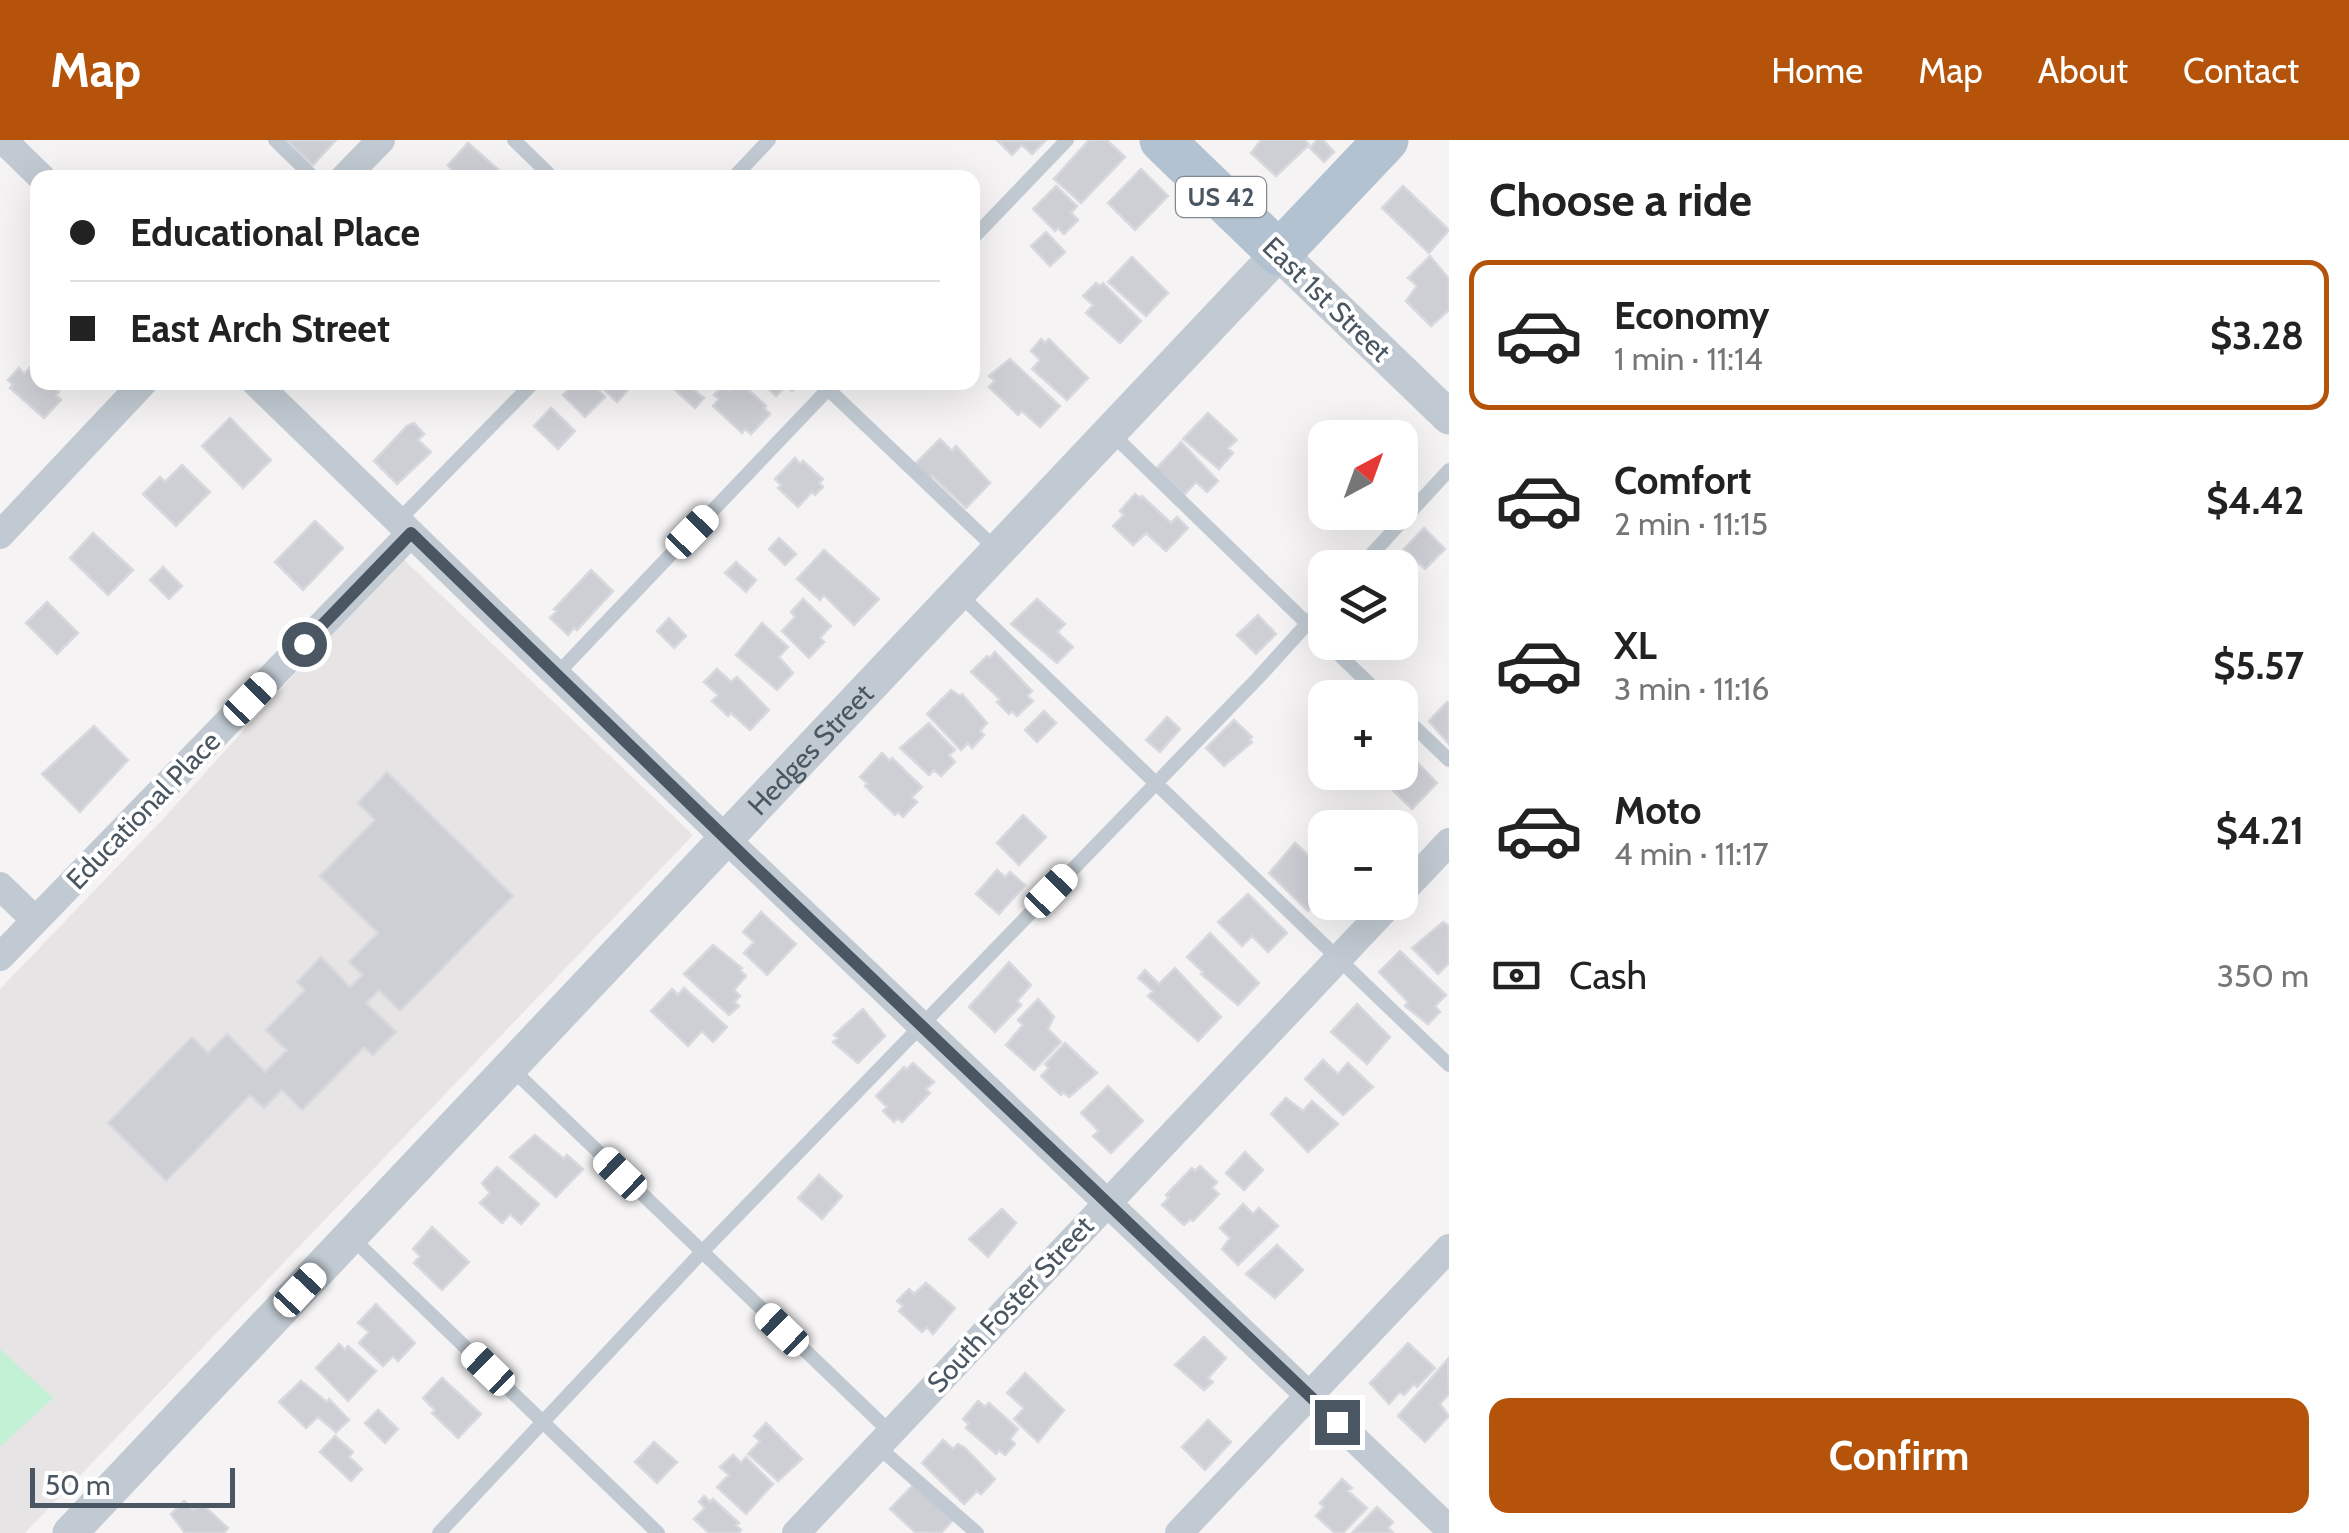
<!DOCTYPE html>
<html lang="en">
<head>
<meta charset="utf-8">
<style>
	:root { --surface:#fff; --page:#f6f6f6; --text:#222; --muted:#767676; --line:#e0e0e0; --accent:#b45309 }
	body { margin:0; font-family:Cabin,sans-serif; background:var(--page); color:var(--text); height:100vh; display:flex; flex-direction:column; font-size:38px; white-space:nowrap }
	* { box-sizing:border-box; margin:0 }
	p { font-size:32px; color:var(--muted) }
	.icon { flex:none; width:55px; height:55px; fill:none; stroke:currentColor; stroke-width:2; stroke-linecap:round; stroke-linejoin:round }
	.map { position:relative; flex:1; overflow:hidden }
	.side { display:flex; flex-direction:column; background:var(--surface); width:900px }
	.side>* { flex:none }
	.guide { position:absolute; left:30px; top:30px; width:950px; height:220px; border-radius:20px; box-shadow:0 10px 40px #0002; display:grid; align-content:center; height:220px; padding:0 40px; background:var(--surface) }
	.needle { width:65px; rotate:41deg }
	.tools { position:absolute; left:1308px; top:280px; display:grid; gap:20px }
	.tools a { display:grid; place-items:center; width:110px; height:110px; border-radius:20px; background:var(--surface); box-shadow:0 10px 40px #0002; font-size:50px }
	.scale { position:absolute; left:30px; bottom:25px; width:205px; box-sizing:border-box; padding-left:10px; border:5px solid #4a5661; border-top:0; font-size:28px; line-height:35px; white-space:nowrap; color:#4a5661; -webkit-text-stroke:8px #fff; paint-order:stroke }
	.end { position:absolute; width:45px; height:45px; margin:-22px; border:12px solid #4a5661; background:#fff; box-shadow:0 0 0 5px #fff }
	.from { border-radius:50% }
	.car { position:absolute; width:30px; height:60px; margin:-30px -15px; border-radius:12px; box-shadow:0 0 8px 2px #0007; background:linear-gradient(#fff 24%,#345 0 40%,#fff 0 76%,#345 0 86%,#fff 0) }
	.guide b { display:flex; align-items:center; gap:35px; height:95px; font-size:38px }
	.guide b+b { border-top:2px solid var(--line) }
	.guide i { width:25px; height:25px; background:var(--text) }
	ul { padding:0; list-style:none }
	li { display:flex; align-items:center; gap:30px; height:150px; margin:0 20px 15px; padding:0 20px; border:5px solid transparent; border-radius:20px }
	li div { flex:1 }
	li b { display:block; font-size:38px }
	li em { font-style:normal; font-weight:700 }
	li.active { border-color:var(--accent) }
	li>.icon { width:90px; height:90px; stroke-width:1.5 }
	h2 { padding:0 40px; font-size:45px; line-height:120px }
	.pay { display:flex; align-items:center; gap:25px; height:110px; padding:0 40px; font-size:38px }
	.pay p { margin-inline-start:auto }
	.button { display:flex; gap:20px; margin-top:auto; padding:20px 40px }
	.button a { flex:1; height:115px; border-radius:20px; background:var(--accent); color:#fff; font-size:40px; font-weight:700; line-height:115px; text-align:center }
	header { display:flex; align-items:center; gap:60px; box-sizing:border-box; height:140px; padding:0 50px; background:var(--accent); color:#fff }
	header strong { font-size:48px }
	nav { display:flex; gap:55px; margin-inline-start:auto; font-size:35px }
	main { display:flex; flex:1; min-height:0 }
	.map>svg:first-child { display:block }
</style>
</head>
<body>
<header>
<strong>Map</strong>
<nav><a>Home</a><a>Map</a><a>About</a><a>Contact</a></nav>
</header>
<main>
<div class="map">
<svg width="1449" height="1393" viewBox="0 0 1449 1393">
	<rect width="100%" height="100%" fill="#f5f3f3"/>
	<path fill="#e6e4e5" d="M401 417 693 695 25 1393H0V849L164 678Z"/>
	<path fill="#c3f1d5" d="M0 1209 53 1258 1 1306 0 1305Z"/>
	<path fill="#cdcfd5" stroke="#d7d9de" stroke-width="2.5" d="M286 0H336L313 25Z
		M1046 0 1032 14 1022 5 1012 15 998 1Z
		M1089 0H1107L1125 17 1081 63 1054 39Z
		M1261 0H1305L1309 5 1276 36 1251 13Z
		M1317 0H1323L1334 12 1324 22 1310 8Z
		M468 3 502 33 498 38H459L453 32 448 25Z
		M1141 29 1168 56 1135 90 1108 63Z
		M1056 46 1077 66 1071 73 1078 80 1064 94 1058 88 1055 91 1033 69Z
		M1403 46 1449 90 1429 113 1382 68Z
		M1046 92 1065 112 1050 126 1031 106Z
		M1430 116 1449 139V170L1431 186 1406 161 1417 146 1408 138Z
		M1132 117 1168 153 1146 176 1108 142Z
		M1096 143 1100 146 1103 143 1141 181 1120 203 1086 173 1093 165 1083 156Z
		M1041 199 1045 203 1049 199 1088 238 1067 260 1032 229 1040 220 1031 211Z
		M1010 219 1060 266 1040 287 1022 271 1018 275 989 247 995 241 989 236Z
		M32 225 38 230V242H50L59 252 56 255 61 260 44 278 10 248 13 245 8 240 19 228 24 234Z
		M576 242H591L605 257 585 277 563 255Z
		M605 242H621L627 251 617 262 601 247Z
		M684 242 704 258 695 268 676 251Z
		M736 242H740L766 266 764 268 770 274 751 294 745 289 742 293 713 266 719 259 714 255 723 246 729 250Z
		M761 242H800L792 251 786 246 776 256Z
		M551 268 575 291 558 309 534 286Z
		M1208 273 1237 300 1228 308 1233 313 1219 329 1183 299Z
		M230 278 271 320 243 348 202 306Z
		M414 283 424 294 418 300 431 312 397 344 374 321 407 286Z
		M940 299 952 311 956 306 990 343 966 368 932 336 928 340 913 326Z
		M1181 302 1218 341 1207 352 1196 342 1184 355 1156 329Z
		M795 318 800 324 803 321 823 339 819 343 823 347 815 355 812 352 798 367 778 348 781 345 775 339Z
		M182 325 210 352 176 386 143 354 160 337 165 342Z
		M1135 354 1140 358 1142 356 1171 383 1177 377 1188 388 1166 411 1146 393 1133 405 1113 386 1124 375 1120 371Z
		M315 381 343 408 303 450 275 422Z
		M1424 388 1445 409 1425 429 1404 409Z
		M93 393 133 430 108 455 70 418Z
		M779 398 796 414 785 425 769 409Z
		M824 410 879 459 854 485 824 455 820 460 797 439Z
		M736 422 756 440 746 452 725 433Z
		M163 427 182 446 169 459 150 440Z
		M591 430 613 451 577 490 574 488 568 495 550 478 557 471 554 469Z
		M803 459 831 486 820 498 824 502 809 518 782 491 795 477 791 472Z
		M1037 459 1065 484 1057 492 1073 507 1057 523 1011 484Z
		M47 462 78 493 57 514 26 483Z
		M1258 475 1276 494 1256 514 1237 495Z
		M669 478 686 496 674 508 657 491Z
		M762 483 788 507 779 517 793 533 777 550 736 515Z
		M995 512 1032 551 1027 556 1033 561 1017 576 1012 571 1009 574 997 562 1000 559 971 532 987 516 990 518Z
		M717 529 731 542 737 537 769 570 750 590 731 573 728 576 712 561 718 555 704 542Z
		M951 550 960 556 962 554 987 583 980 591 984 595 972 608 968 603 961 610 927 574Z
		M1447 562 1449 564V604L1429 581Z
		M1044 571 1056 583 1037 602 1025 590Z
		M1167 577 1180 589 1160 612 1146 600Z
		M1234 580 1252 597 1249 600 1252 602 1224 626 1206 608Z
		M929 583 955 610 949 615 955 622 941 636 934 630 929 635 900 608Z
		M94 586 128 620 80 672 42 634Z
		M1406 611 1437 643 1412 669 1374 632H1400V617Z
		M882 613 890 621 892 618 922 647 912 657 917 662 903 677 898 672 895 675 865 646 868 644 860 637Z
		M387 632 513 756 400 871 379 850 366 863 396 892 373 915 364 907 302 970 282 950 264 968 250 955 166 1041 108 983 192 897 208 913 227 894 265 932 287 910 266 890 305 850 297 842 321 817 350 847 363 835 349 822 378 793 320 736 375 680 358 663Z
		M1023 675 1046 697 1019 725 997 703Z
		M1295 703 1320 726 1310 737 1325 751 1308 771 1269 733Z
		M997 730 1005 737 1010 732 1025 745 999 774 976 754Z
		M1248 754 1287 793 1268 812 1252 796 1242 806 1218 782Z
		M761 772 796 804 767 835 744 813 754 802 743 792Z
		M1443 782 1449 786V823L1438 834 1412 808Z
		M1210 793 1259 843 1238 865 1201 834 1203 832 1187 817Z
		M713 805 742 828 740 830 746 836 734 850 740 856 734 862 739 866 729 875 684 834Z
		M1400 811 1446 855 1435 866 1440 872 1428 884 1405 866 1408 862 1379 832Z
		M1009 822 1031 845 1017 861 1021 865 995 892 969 867Z
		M1175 828 1221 877 1198 901 1148 856 1153 851 1138 838 1145 830 1159 844Z
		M684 848 727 887 713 902 702 891 688 906 651 871 672 849 678 855Z
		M1038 859 1054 877 1048 889 1061 902 1034 930 1006 905 1023 885 1018 880Z
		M1357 864 1390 897 1367 924 1331 892Z
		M863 869 885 896 858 923 833 902 838 898 834 895Z
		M1065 903 1097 933 1069 957 1063 952 1061 955 1041 936 1049 928 1045 924Z
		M1323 920 1338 934 1348 923 1373 947 1343 975 1305 939Z
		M913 923 934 942 926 949 930 953 902 982 898 978 894 982 883 971 887 967 876 956 904 927 906 930Z
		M1108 946 1143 981 1111 1013 1093 996 1099 991 1081 973Z
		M1286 958 1303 971 1312 961 1338 984 1308 1012 1271 974Z
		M535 995 564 1019 567 1015 583 1029 556 1057 510 1017Z
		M1245 1012 1263 1030 1244 1050 1226 1033Z
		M1200 1026 1217 1042 1212 1048 1219 1054 1193 1081 1190 1079 1184 1085 1162 1065 1169 1058 1166 1055 1192 1028 1195 1031Z
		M497 1027 539 1064 521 1084 510 1074 502 1083 480 1063 490 1053 482 1043Z
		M819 1035 842 1056 822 1079 798 1058Z
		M1243 1064 1253 1074 1259 1068 1278 1086 1238 1125 1222 1109 1230 1098 1220 1088Z
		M1002 1069 1016 1083 988 1117 969 1099Z
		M432 1087 469 1122 442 1150 414 1123 420 1116 413 1109Z
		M1277 1105 1303 1130 1275 1158 1246 1134Z
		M926 1143 955 1168 933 1194 927 1187 922 1192 899 1171 903 1166 897 1161 909 1149 914 1154Z
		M376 1164 415 1203 398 1221 393 1216 383 1226 359 1203 369 1192 358 1183Z
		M1204 1197 1226 1218 1208 1238 1213 1242 1204 1250 1175 1225Z
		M1408 1203 1435 1228 1417 1247 1414 1244 1404 1255 1400 1252 1389 1264 1370 1243Z
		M339 1204 345 1210 348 1206 376 1231 348 1261 316 1228Z
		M1448 1219 1449 1254 1440 1264 1449 1276 1425 1302 1398 1276Z
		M1025 1233 1064 1270 1038 1302 1014 1279 1024 1268 1007 1253Z
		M442 1238 481 1274 458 1298 432 1273 435 1270 423 1258Z
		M301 1241 327 1262 329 1259 349 1280 336 1292 318 1277 306 1288 279 1262Z
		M978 1261 985 1267 989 1263 1018 1289 1010 1299 1015 1304 1005 1315 999 1310 996 1314 966 1288 969 1284 963 1279Z
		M378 1270 398 1289 385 1303 365 1283Z
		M1208 1280 1231 1302 1205 1330 1182 1307Z
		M766 1283 802 1319 778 1341 748 1314 760 1301 754 1296Z
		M335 1296 353 1312 349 1317 362 1329 351 1341 320 1312Z
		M943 1300 953 1309 958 1304 965 1308 995 1339 981 1354 977 1351 964 1364 922 1323Z
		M654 1302 677 1322 657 1343 635 1322Z
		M733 1315 741 1323 746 1317 773 1344 746 1374 717 1347 729 1335 720 1327Z
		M1342 1339 1352 1348 1348 1351 1367 1368 1343 1393H1335L1316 1376 1324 1367 1320 1363Z
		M915 1343 953 1380 941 1393 915 1392 890 1369Z
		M704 1356 710 1362 713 1359 739 1383 736 1385 741 1390 739 1393H709L694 1379 705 1368 699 1362Z
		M184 1361 193 1370 203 1365 228 1388 224 1393H185L171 1374Z
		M1377 1367 1393 1382 1388 1388 1393 1393H1352Z"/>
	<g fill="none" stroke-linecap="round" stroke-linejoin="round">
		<path stroke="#c1cad2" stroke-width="14" d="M275 0 314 38
			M514 0 553 38
			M733 38 769 0
			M972 99 1067 0
			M828 249 997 410
			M1111 293 1325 501
			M398 381 534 242
			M1359 428 1449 330
			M958 453 1449 925
			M1326 502 1384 558
			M557 534 835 242
			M1400 573 1449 620
			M512 929 890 1292
			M351 1097 658 1393
			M877 1306 977 1393
			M439 1393 701 1113 1258 538 1325 464"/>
		<path stroke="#c1cad2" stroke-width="28" d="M3 0 42 38
			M344 38 381 0
			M255 242 726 699 1449 1389
			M0 395 144 242
			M0 746 35 780
			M1400 754 1449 702
			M0 817 411 393
			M796 1393 1392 762
			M1179 1393 1449 1108"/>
		<path stroke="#c1cad2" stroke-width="35" id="s1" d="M70 1393 1279 113 1449 277"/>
		<path stroke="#b3c2d1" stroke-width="45" d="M1162 0 1279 113 1386 0"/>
	</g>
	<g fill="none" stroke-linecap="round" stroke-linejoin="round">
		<path stroke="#4a5661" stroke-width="12" d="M304 504 411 393 754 726 1337 1282"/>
	</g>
	<g text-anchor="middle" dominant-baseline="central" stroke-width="8" stroke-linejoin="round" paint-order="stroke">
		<rect fill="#fff" stroke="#808990" stroke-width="2.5" x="1176" y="37" width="90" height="40" rx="8"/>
		<g font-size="25" font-weight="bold" fill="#4a5661">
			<text x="1221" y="57">US 42</text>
		</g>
		<g font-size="28" fill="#4a5661" stroke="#fff">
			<text transform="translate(1327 159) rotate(44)">East 1st Street</text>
			<text stroke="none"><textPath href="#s1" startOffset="1078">Hedges Street</textPath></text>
			<text transform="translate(143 670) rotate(-46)">Educational Place</text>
			<text transform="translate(1010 1164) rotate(-47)">South Foster Street</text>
		</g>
	</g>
</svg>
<div class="tools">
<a><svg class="needle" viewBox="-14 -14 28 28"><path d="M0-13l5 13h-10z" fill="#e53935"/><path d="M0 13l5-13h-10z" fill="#767676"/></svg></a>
<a><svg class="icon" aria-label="layers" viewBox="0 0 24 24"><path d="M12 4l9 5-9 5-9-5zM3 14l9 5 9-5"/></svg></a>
<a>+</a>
<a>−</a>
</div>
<div class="scale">50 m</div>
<i class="end from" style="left:304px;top:504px"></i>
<i class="end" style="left:1337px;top:1282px"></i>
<i class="car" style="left:692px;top:392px;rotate:44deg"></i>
<i class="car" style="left:250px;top:559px;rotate:44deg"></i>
<i class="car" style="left:1051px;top:751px;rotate:44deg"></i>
<i class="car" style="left:620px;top:1034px;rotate:314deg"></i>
<i class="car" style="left:300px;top:1150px;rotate:43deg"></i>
<i class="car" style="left:782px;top:1190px;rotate:314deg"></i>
<i class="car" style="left:488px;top:1229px;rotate:314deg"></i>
<div class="guide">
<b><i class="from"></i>Educational Place</b>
<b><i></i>East Arch Street</b>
</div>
</div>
<section class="side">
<h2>Choose a ride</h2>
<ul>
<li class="active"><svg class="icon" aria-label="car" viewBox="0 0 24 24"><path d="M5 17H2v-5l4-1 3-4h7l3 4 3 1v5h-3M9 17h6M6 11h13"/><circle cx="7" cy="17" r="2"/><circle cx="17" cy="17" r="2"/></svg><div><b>Economy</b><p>1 min · 11:14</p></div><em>$3.28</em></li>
<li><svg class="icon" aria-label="car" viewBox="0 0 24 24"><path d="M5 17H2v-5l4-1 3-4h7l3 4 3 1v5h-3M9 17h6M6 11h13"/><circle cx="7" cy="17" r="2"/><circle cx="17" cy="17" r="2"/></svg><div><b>Comfort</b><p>2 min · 11:15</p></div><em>$4.42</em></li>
<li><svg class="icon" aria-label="car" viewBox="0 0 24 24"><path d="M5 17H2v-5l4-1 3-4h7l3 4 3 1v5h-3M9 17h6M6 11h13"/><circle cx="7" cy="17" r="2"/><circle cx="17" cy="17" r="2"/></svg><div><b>XL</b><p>3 min · 11:16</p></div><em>$5.57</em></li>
<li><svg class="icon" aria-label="car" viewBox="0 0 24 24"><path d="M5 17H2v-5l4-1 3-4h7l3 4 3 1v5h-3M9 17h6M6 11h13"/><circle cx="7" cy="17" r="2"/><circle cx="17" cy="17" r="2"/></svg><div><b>Moto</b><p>4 min · 11:17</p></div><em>$4.21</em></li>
</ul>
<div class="pay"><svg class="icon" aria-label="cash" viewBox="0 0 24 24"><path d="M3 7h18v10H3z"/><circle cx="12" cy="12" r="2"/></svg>Cash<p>350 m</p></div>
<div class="button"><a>Confirm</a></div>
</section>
</main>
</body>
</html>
